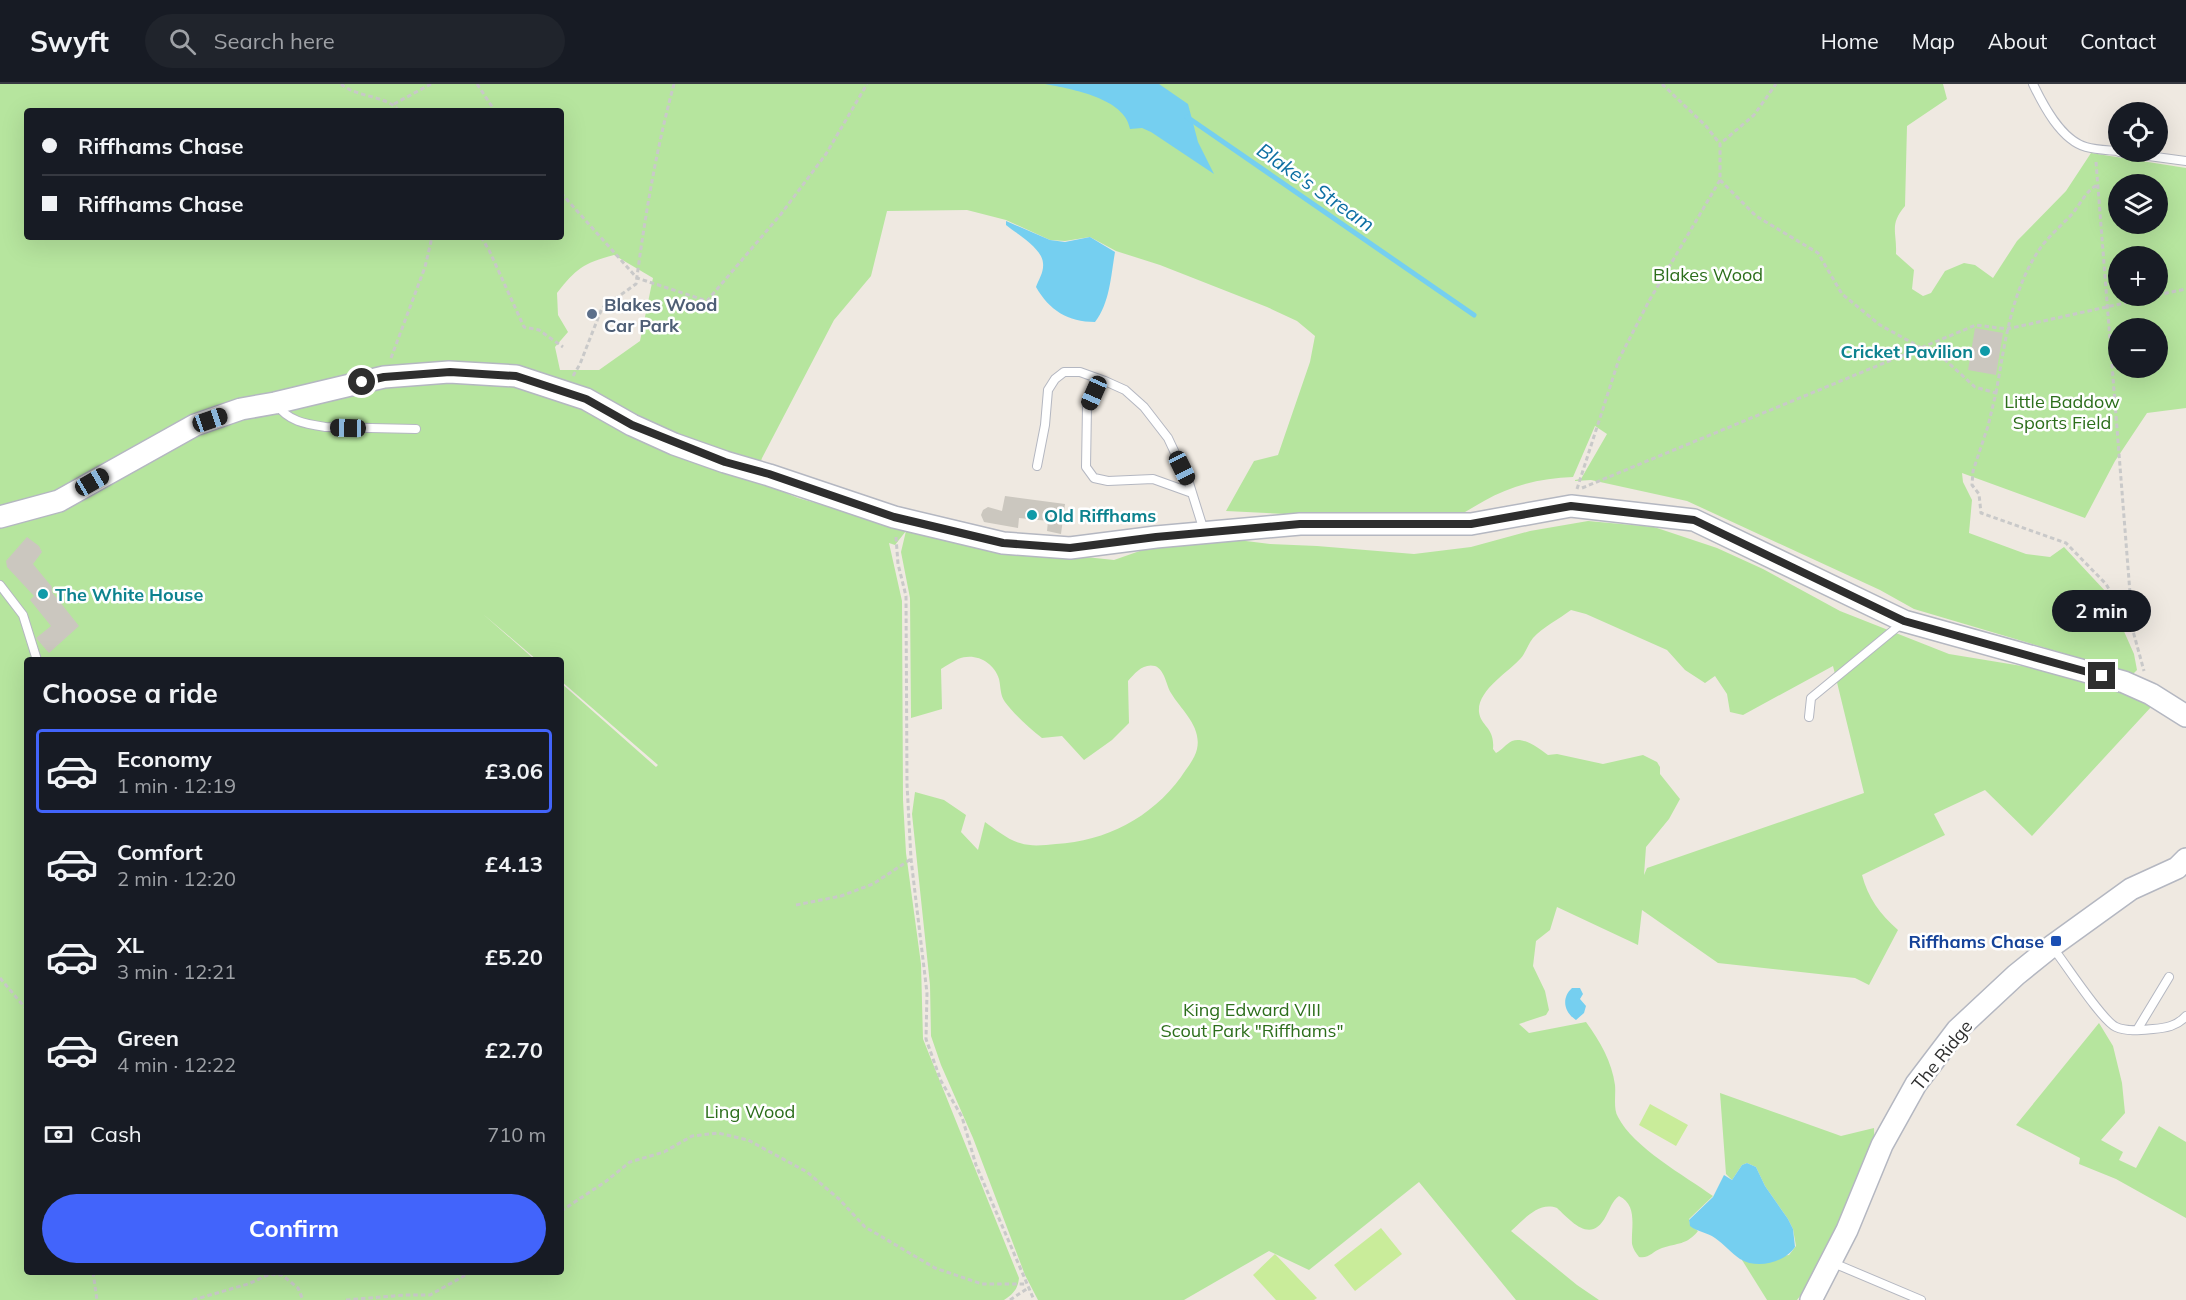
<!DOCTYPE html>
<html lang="en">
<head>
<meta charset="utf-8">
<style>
	:root { --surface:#171b24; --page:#20242c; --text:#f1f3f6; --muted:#9ea1a6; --line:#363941; --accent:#4264fb }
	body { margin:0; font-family:Mulish,sans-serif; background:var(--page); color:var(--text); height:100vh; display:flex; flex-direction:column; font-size:22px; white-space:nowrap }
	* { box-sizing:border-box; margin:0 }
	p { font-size:20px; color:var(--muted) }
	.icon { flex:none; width:33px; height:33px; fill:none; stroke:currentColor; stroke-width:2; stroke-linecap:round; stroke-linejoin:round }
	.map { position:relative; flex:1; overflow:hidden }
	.sheet { position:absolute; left:24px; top:573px; width:540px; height:618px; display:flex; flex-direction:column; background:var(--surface); border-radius:6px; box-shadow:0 6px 24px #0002 }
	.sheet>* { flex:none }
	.hud { position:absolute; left:24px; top:24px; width:540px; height:132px; border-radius:6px; box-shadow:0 6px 24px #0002; display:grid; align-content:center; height:132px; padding:0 18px; background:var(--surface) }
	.tools { position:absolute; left:2108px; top:18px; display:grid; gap:12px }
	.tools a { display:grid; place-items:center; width:60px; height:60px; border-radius:50%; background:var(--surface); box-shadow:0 6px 24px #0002; font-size:30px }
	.end { position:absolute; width:27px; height:27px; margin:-14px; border:8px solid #2e2e2e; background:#fff; box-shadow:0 0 0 3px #fff }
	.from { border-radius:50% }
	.bubble { position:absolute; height:42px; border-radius:21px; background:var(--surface); box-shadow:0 6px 24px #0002; font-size:20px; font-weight:700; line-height:42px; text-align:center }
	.car { position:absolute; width:18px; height:36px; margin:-18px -9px; border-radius:8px; box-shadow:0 0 4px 2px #0007; background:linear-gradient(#222 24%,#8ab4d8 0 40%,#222 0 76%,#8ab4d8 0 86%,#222 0) }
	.hud b { display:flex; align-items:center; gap:21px; height:57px; font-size:22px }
	.hud b+b { border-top:2px solid var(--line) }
	.hud i { width:15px; height:15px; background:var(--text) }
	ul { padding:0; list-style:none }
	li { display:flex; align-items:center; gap:18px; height:84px; margin:0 12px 9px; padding:0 6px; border:3px solid transparent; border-radius:6px }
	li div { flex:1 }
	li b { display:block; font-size:22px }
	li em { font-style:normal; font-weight:700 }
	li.active { border-color:var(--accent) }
	li>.icon { width:54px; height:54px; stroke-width:1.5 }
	h2 { padding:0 18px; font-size:27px; line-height:72px }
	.pay { display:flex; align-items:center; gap:15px; height:66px; padding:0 18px; font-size:22px }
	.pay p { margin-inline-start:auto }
	.primary-button { display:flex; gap:12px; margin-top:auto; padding:12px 18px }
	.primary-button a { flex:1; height:69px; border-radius:36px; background:var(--accent); color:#fff; font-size:24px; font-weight:700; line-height:69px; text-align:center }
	header { display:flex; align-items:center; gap:36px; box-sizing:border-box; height:84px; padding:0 30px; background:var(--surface); border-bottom:2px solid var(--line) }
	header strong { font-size:28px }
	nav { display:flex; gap:33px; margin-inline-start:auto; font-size:21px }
	.search { width:420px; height:54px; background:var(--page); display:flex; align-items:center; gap:15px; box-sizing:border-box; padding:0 21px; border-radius:33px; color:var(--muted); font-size:22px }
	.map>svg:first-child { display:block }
</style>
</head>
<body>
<header>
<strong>Swyft</strong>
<div class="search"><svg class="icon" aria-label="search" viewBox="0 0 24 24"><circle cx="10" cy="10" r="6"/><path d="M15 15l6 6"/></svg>Search here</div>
<nav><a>Home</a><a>Map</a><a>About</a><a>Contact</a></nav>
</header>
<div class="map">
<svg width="2186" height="1216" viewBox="0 0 2186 1216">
	<rect width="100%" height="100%" fill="#efe9e1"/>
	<path fill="#b6e59e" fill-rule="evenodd" d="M0 0H1943L1947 15 1907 42 1905 122C1889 141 1897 147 1896 170L1914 186 1912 205 1923 212 1931 209 1945 187 1964 179 1975 181 1993 194 2017 157 2066 107 2091 69 2186 84V324L2147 329 2115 377 2085 434 1962 389 1963 398 1972 416 1969 449 2026 470 2050 473 2064 463 2107 509 2134 570 2137 586 2133 590 1914 525 1880 506 1687 417 1591 396 1575 397V396L1581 395 1607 350 1595 342 1573 393C1542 394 1512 401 1484 417 1470 425 1458 433 1443 438L1226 427 1254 377 1278 371 1310 278 1315 252 1297 237 1267 223 1160 181 1116 167 1090 153 1065 157 1050 156 1006 136 967 126 887 127 871 192 834 236 762 374 755 396 798 414 907 445 1076 472 1114 476 1154 462 1238 456 1270 460 1317 462 1414 470 1471 463 1530 447 1588 437 1654 443 1717 464 1763 485 1840 527 1949 570 2059 588 2108 602 2152 622 2032 752 1985 706 1934 730 1945 751 1862 791C1868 814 1880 830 1898 846L1869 901 1855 894 1718 879 1642 826 1638 861 1557 823 1550 846 1536 857 1533 882 1545 907 1549 926 1546 931 1519 940 1529 949 1586 938C1600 957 1612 978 1615 1001 1616 1011 1613 1025 1618 1033 1633 1063 1685 1092 1713 1112L1689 1135 1690 1141 1698 1147C1687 1161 1677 1159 1662 1164 1653 1167 1649 1175 1639 1173 1636 1169 1633 1165 1632 1160 1631 1143 1638 1121 1619 1112 1612 1117 1610 1125 1606 1132 1591 1161 1571 1137 1557 1124 1538 1117 1524 1136 1511 1147L1577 1201 1599 1216H1516L1419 1098 1309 1186 1269 1167 1184 1216H1038L1025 1191 973 1054 941 981 931 952 930 901 912 730 915 708 944 716 966 731 961 748 978 766 985 738C995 745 1008 756 1020 759 1032 763 1044 761 1056 760 1106 757 1151 734 1181 693 1186 685 1195 675 1197 665 1202 642 1181 626 1171 609 1166 601 1165 586 1155 582 1143 579 1135 589 1128 597L1129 639 1112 656 1084 676 1062 652 1042 654C1029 644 1015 631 1005 618 1000 611 1001 604 999 595 994 578 975 568 958 575 952 578 946 582 941 585L942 625 911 634 910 514 901 468 906 447 895 461 889 459 902 517 903 716 906 769 921 880 923 955 1019 1194C1018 1205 1013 1210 1004 1216H0ZM27 27H561V153H27ZM2118 100H2157V140H2118ZM614 171 653 194 640 257 599 286H560L555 263 568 248 558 231 557 209C576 185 583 179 614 171ZM2118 172H2157V212H2118ZM2118 244H2157V284H2118ZM1571 526 1586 530 1667 566 1685 586 1705 599 1715 592 1727 610 1730 628 1743 631 1833 582 1864 709 1647 784 1644 791 1646 763 1669 735 1680 715 1660 690V683L1657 678 1643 671 1603 680 1557 670 1548 671C1539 665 1524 652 1512 657 1506 660 1502 666 1496 669L1493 665C1495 643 1481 643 1479 628 1477 606 1509 588 1521 574 1526 568 1528 560 1533 554 1543 543 1559 535 1571 526ZM483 530 537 576H561V597L658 681 656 683 561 599V1188H27V576H535Z
		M2099 939 2113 962 2122 999 2125 1029 2101 1056 2123 1068 2119 1076 2136 1084 2159 1042 2186 1058V1134L2116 1095 2079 1080 2080 1074 2016 1041Z
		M1720 1009 1841 1052 1874 1044 1875 1079 1829 1175 1797 1216H1767L1742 1176 1789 1171 1796 1162 1793 1145 1788 1135 1765 1102 1756 1083 1747 1079 1742 1081 1732 1096 1726 1090Z"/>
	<path fill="#c9ec9a" d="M1650 1020 1688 1041 1676 1062 1639 1041Z
		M1381 1144 1402 1170 1355 1207 1334 1181Z
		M1275 1170 1317 1214 1314 1216H1276L1253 1191Z"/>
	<path fill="#75cff0" d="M1045 0H1159L1188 20 1198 58 1214 90 1151 48 1142 44 1130 45C1125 14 1071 5 1045 0Z
		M1006 137 1050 156 1065 158 1090 153 1115 168C1111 191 1110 219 1095 238 1068 238 1049 226 1036 203 1039 195 1044 188 1043 179 1042 164 1017 150 1006 141Z
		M1572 904H1580L1583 910 1580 915 1586 922 1584 929 1576 936C1564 928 1561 914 1572 904Z
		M1747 1079 1756 1083 1765 1102 1788 1135 1793 1145 1795 1163C1785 1178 1758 1186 1740 1175 1731 1169 1724 1160 1715 1154 1707 1148 1697 1148 1690 1142L1689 1136 1713 1113 1724 1091 1732 1096 1742 1081Z"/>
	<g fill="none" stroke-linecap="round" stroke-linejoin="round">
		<path stroke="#75cff0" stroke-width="5" d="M1187 33 1474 231"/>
	</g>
	<path fill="#cbc7bf" d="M1975 244 2003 249 1996 291 1968 286Z
		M1005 412 1065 420 1061 450 1047 447 1048 437 1019 434 1018 444 984 438 981 431 983 426 988 423 1002 427Z
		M27 453 39 462 42 468 33 480 52 503V508L79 542 49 569 36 554 51 542 30 516 34 512 7 483 6 477Z"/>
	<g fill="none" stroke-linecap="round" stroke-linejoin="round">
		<defs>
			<path id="lane" d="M2033 0C2043 21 2061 56 2086 63 2096 66 2107 66 2118 67
				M2119 68 2186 77
				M1105 297 1094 309 1087 323 1086 383 1094 394 1108 397 1153 395 1192 409
				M276 320C289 338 306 340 326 343L416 345
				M1037 382 1045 341 1048 306 1055 295 1064 288H1080L1105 297 1125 306 1144 323 1168 354 1189 399 1204 447
				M0 501 23 531 37 576
				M1809 633 1811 614 1901 540
				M2053 864C2065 879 2102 937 2116 943 2127 948 2142 946 2153 945 2166 944 2177 942 2186 932
				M2137 946 2169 893
				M1831 1178 1921 1216"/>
			<path id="secondary" d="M0 433 59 417 195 341 241 325 275 319 384 293 449 288 516 292 586 315 632 341 674 360 725 378 769 391 894 433 1003 459 1070 464 1156 453 1300 440H1471L1571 422 1694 436 1904 537 2124 598 2151 610 2186 632
				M1811 1216 1847 1146 1882 1061 1916 1000 1957 946 2016 891 2052 862 2131 805 2177 784 2186 775"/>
		</defs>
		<use href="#lane" stroke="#b4b7c1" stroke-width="10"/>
		<use href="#secondary" stroke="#b4b7c1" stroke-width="24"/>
		<path stroke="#c9c9c9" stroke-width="3" stroke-dasharray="4.5 3" stroke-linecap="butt" d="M341 0C357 14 387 11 399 27
			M477 0 495 27
			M1662 0 1706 42 1720 60
			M394 20 431 0
			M2096 78 2133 547 2144 587
			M1720 96 1756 132 1818 169 1842 210 1880 241 1927 267 1943 274 1975 303 1996 309 1988 342 1973 387 1972 401 1979 410 1981 429 2066 459 2106 500 2133 547
			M561 109 637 194 707 217 781 130 826 70 867 0
			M481 153 489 166 524 243 539 246 563 263
			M2157 211 2186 205
			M391 274 425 183 432 153
			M573 292 580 280 602 224 636 200C645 132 656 66 674 0
			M1996 309C2005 259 2011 206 2041 163 2050 151 2063 140 2073 129 2081 119 2086 107 2097 101
			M1582 404 1976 241 2007 245 2156 212
			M1577 405 1619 275 1649 217 1720 96V60L1754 31 1776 0
			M896 453 898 480 906 512 907 700 911 775 927 909 926 955 941 997 962 1033 976 1081 1034 1216
			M796 821 841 812 873 800 911 775
			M0 894 27 926
			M561 1127 605 1098 630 1078 664 1068 692 1052 718 1049 748 1056 807 1088 839 1115 865 1143 935 1184 982 1200H1026
			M93 1188 97 1216
			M193 1216 248 1200 270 1190 282 1191 298 1204 303 1216
			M346 1216 405 1211H430L471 1188
			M1010 1216 1028 1204"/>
		<use href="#lane" stroke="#fff" stroke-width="8"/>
		<use href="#secondary" stroke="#fff" stroke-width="21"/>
	</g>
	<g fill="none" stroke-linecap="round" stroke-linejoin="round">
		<path stroke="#2e2e2e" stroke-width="8" d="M362 298 384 293 450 288 516 292 586 315 632 341 725 378 769 390 894 433 1003 459 1070 464 1156 453 1300 440H1471L1571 422 1694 436 1904 537 2102 592"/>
	</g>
	<circle fill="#5c6f8a" stroke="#fff" stroke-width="2" cx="592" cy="230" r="6"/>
	<g fill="#0f9aa8" stroke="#fff" stroke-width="2">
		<circle cx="1985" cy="267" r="6"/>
		<circle cx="1032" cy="431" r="6"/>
		<circle cx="43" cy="510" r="6"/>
	</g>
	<rect fill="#1a4fb4" stroke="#fff" stroke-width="2" x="2050" y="851" width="12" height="12" rx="3"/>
	<g text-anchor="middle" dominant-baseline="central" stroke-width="5" stroke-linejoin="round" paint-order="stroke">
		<g font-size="18" fill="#2c6e1b" stroke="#fff">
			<text x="1708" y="190">Blakes Wood</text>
			<text x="2062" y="317">Little Baddow<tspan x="2062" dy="21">Sports Field</tspan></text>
			<text x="1252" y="925">King Edward VIII<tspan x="1252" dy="21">Scout Park "Riffhams"</tspan></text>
			<text x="750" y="1027">Ling Wood</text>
		</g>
		<g font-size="18" font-weight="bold" fill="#4e5e75" stroke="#fff" text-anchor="start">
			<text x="604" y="220">Blakes Wood<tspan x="604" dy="21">Car Park</tspan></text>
		</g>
		<g font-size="18" font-weight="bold" fill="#0d838f" stroke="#fff" text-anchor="start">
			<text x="1973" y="267" text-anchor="end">Cricket Pavilion</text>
			<text x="1044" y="431">Old Riffhams</text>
			<text x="55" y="510">The White House</text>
		</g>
		<g font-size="18" font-weight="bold" fill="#164399" stroke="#fff" text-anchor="end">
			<text x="2044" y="857">Riffhams Chase</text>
		</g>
		<g font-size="18" fill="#2e2e2e" stroke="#fff">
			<text transform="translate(1942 971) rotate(-51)">The Ridge</text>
		</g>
		<g font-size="20" font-style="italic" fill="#0d6fa3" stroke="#fff">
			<text transform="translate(1316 103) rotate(35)">Blake's Stream</text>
		</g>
	</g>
</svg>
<div class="tools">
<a><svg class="icon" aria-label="locate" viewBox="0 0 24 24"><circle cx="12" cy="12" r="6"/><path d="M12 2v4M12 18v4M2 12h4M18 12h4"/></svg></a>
<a><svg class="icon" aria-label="layers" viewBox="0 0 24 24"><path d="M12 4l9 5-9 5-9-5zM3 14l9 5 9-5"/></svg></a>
<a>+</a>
<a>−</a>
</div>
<i class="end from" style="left:362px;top:298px"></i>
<i class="end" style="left:2102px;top:592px"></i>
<div class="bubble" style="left:2052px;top:506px;width:99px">2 min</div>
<i class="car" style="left:1094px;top:309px;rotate:204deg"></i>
<i class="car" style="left:210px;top:336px;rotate:71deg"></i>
<i class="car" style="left:348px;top:344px;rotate:271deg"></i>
<i class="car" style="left:1182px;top:384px;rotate:154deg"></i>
<i class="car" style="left:92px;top:398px;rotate:60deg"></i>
<div class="hud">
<b><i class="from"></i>Riffhams Chase</b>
<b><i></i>Riffhams Chase</b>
</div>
<section class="sheet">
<h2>Choose a ride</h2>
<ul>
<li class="active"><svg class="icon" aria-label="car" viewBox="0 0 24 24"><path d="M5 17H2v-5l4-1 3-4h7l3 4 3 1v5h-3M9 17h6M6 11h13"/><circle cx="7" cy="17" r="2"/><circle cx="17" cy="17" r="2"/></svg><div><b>Economy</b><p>1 min · 12:19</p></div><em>£3.06</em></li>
<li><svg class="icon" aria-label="car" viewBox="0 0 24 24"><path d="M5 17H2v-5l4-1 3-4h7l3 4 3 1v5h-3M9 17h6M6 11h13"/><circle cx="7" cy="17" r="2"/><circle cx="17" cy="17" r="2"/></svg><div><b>Comfort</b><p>2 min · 12:20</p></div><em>£4.13</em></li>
<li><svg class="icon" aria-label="car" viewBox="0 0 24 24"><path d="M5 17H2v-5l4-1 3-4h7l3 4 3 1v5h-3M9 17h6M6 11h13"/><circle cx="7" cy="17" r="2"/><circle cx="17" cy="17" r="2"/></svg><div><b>XL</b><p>3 min · 12:21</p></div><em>£5.20</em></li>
<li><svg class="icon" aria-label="car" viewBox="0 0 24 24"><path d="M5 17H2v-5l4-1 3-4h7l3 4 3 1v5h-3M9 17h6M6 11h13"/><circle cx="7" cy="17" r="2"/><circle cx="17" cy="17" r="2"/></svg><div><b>Green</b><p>4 min · 12:22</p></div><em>£2.70</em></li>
</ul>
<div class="pay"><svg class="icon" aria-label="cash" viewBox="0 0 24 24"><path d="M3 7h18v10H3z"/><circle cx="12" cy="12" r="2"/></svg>Cash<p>710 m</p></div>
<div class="primary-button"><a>Confirm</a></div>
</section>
</div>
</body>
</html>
